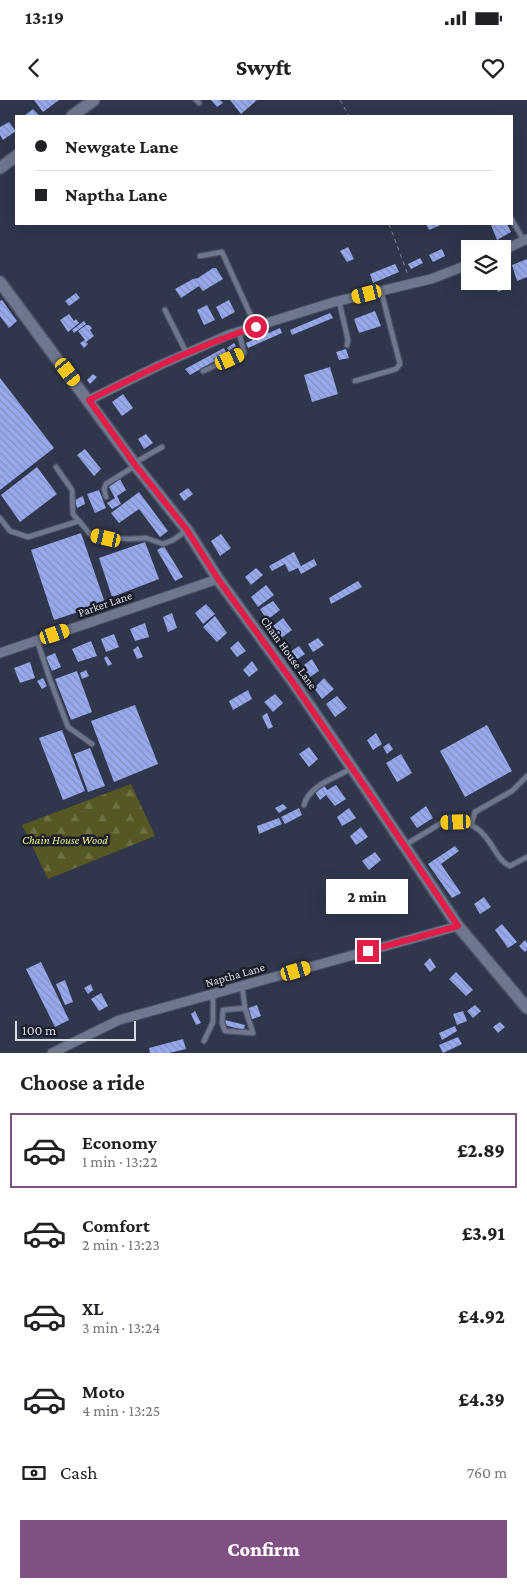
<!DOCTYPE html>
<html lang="en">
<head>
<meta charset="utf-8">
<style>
	:root { --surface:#fff; --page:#f2f2f2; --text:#202124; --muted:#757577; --line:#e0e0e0; --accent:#7f5081 }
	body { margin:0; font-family:"Crimson Pro",serif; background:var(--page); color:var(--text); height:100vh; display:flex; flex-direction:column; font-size:19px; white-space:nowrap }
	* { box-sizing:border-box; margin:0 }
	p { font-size:16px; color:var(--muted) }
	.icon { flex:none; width:28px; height:28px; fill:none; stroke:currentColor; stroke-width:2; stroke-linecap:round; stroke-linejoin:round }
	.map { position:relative; height:953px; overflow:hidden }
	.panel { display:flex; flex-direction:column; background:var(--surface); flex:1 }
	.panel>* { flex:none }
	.guide { position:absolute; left:15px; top:15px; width:498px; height:110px; border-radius:0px; box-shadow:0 5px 20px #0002; display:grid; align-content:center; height:110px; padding:0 20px; background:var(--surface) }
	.tools { position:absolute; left:461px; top:140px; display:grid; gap:10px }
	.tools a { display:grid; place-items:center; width:50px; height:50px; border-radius:0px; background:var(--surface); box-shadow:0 5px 20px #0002; font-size:25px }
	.scale { position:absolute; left:15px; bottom:12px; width:121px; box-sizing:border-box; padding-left:5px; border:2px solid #d6dbe8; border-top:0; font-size:14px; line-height:18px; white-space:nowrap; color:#d6dbe8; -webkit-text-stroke:4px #1b1e28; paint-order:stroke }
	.end { position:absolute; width:22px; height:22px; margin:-11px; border:6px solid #e11d48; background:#fff; box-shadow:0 0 0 2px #fff }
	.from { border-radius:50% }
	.bubble { position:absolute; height:35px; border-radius:0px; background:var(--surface); box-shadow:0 5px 20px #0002; font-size:16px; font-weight:800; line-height:35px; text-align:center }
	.car { position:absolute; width:15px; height:30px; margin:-15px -8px; border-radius:6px; box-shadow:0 0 4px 1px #0007; background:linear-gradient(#f5c518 24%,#345 0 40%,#f5c518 0 76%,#345 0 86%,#f5c518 0) }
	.guide b { display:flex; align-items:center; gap:18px; height:48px; font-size:19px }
	.guide b+b { border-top:1px solid var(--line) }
	.guide i { width:12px; height:12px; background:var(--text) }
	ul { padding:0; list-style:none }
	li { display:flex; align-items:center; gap:15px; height:75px; margin:0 10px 8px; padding:0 10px; border:2px solid transparent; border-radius:0px }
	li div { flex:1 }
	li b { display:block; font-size:19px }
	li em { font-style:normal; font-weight:800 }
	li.current { border-color:var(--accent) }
	li>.icon { width:45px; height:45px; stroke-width:1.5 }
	h2 { padding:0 20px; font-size:22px; line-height:60px }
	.pay { display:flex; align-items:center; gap:12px; height:55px; padding:0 20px; font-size:19px }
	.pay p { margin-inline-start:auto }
	.button { display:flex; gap:10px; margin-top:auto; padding:10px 20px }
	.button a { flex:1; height:58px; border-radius:0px; background:var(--accent); color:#fff; font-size:20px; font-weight:800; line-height:58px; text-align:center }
	.status { display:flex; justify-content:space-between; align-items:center; height:35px; padding:0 25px; background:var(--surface); direction:ltr }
	.status svg { height:14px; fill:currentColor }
	header { display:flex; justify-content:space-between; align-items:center; height:65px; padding:0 20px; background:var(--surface); font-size:22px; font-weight:800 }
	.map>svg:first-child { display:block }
</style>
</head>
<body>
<div class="status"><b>13:19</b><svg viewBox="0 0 49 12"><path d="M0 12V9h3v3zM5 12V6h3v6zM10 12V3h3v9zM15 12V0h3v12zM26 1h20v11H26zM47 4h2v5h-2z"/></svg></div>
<header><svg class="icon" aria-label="back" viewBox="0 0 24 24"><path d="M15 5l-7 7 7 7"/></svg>Swyft<svg class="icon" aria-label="heart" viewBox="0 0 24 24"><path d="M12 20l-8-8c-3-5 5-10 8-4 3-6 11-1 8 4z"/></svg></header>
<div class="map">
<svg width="527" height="953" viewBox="0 0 527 953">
	<defs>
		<pattern id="forest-firs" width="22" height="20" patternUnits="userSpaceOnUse" patternTransform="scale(1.25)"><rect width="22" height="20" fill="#565723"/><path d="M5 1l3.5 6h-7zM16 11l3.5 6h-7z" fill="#6e6f43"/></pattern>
		<pattern id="building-back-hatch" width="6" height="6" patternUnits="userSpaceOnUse" patternTransform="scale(1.25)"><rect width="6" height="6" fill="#97a9ec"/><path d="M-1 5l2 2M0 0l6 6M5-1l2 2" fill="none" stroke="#818fc2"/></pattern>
	</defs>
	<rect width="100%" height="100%" fill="#30364c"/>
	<path fill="url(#forest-firs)" d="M131 684 155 736 48 779 22 725Z"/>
	<path fill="url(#building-back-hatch)" d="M34 0H59L43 12Z
		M211 0H220L223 3 217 7Z
		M230 0H257L241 14Z
		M33 9 39 15 37 16H24Z
		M9 22 16 31 3 40 0 35V27Z
		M426 124H443L429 130Z
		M493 124H507L511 132 497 140 491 125Z
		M348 147 354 159 347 162 340 151Z
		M442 149 445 156 433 162 429 155Z
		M420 158 423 163 411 169 408 164Z
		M527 159V177L517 181 512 165Z
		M395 164 399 172 373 183 370 174Z
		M213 168H216L223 179 203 191 199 186 181 198 175 189 193 179 198 178Z
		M504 172 510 186 498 192 493 181H502Z
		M76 193 80 198 69 206 65 201Z
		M2 200 17 221 9 228 0 216V201Z
		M229 200 235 212 222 219 216 207Z
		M207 205 215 220 204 225 197 210Z
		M375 211 381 226 359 233 354 219Z
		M330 213 333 218 292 235 290 230Z
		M69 214 74 221 76 219 79 223 68 232 60 220Z
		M84 221 86 224 74 233 72 230Z
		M86 225H89L92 228 90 230 94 236 86 242 88 244 84 248 80 243 85 240 78 231Z
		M280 228 282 233 248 248 246 243Z
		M234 243 236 246 229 251 227 248Z
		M224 248 227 254 190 275 185 269Z
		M346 249 349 258 339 260 336 252Z
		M330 267 338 294 312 302 304 275Z
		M93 274 97 277 90 284 87 280Z
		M0 278 54 348 0 390Z
		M123 294 133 308 122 316 112 302Z
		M146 334 153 343 144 349 138 339Z
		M85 349 101 369 94 376 77 355Z
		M37 367 57 394 20 422 1 395Z
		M120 379 126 390 117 396 121 404 112 409 107 403 115 398 109 387Z
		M188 388 193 394 184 401 179 394Z
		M99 390 106 408 95 413 87 394Z
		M139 392 168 431 160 437 139 409 119 423 111 413Z
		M83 396 85 404 77 408 75 400Z
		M81 433 105 503 54 520 31 450Z
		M221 434 231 448 220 456 211 441Z
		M145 442 159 479 112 497 99 458Z
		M164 446 183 477 175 481 157 450Z
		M294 452 301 466 314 459 317 465 301 474 298 468 289 472 285 464 272 471 269 466Z
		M256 468 263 475 251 485 245 477Z
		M358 481 362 487 331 504 329 498Z
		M266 485 274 495 258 507 251 497Z
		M273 501 280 510 267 520 260 509Z
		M206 504 215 514 203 524 195 513Z
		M172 513 177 528 168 532 163 517Z
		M215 516 227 533 217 542 203 527Z
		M283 518 292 530 281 538 273 526Z
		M145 523 149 537 135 541 130 529Z
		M114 534 119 547 106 552 101 539Z
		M318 538 324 545 313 552 308 544Z
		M91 541 97 556 78 562 72 549Z
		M238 541 246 551 237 557 230 548Z
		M138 546 143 557 137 559 133 550Z
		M299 546 305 554 296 560 290 552Z
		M55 553 61 567 52 571 46 557Z
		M107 556 112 564 108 566 104 558Z
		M312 559 319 571 307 579 300 568Z
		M252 561 258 570 249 577 243 570Z
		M30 562 35 578 20 583 14 568Z
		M86 570 89 576 82 579 80 573Z
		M77 571 92 612 71 620 55 579Z
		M43 578 47 586 42 589 37 581Z
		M324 578 334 589 322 599 314 588Z
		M248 590 252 599 233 610 229 601Z
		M275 594 283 603 273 612 264 602Z
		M337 596 347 608 335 617 326 604Z
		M135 605 158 664 114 682 91 621Z
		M267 613 273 627 268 629 262 616Z
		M487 625 512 671 465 697 440 651Z
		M62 630 85 691 63 700 39 638Z
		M376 633 382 644 373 650 367 640Z
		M389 643 393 649 387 654 383 647Z
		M309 647 318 659 309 667 299 654Z
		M90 648 105 686 88 692 74 654Z
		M401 654 412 673 397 682 386 663Z
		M324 685 327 690 336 685 346 699 335 706 326 695 320 700 315 692Z
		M283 704 287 708 279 713 275 708Z
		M426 706 433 718 417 728 410 718Z
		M299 708 302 715 285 724 281 717Z
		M349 708 356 718 342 726 337 717Z
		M279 718 282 724 259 734 257 726Z
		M361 727 368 737 356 745 350 736Z
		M455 746 459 751 441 764 461 793 452 798 428 764Z
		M375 752 381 760 369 770 362 761Z
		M484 797 491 807 480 814 474 804Z
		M502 824 517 842 508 848 495 830Z
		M525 840 527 843V850L525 852 519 846Z
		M430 858 436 867 430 872 424 864Z
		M41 862 69 920 55 927 26 869Z
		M456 872 473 890 466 896 449 879Z
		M65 880 73 902 65 905 56 884Z
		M91 884 93 890 88 894 84 888Z
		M101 893 108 906 99 911 91 899Z
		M257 905 261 916 250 920 246 909Z
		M475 905 481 911 473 918 467 911Z
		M195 911 201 923 196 925 191 914Z
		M463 911 467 921 457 925 453 914Z
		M225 920 245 925 244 930 224 925Z
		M500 922 505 927 498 933 493 927Z
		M455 926 457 931 442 940 439 933Z
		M458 937 462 944 443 953 439 945Z
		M183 939 186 949 169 953H150L149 948Z"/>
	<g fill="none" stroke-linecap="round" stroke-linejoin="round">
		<defs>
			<path id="lane" d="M196 0 199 3
				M511 118 524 141
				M200 156 222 152 256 227
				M339 201 348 240 347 245
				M165 210 187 254
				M203 271 244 253 239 232
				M355 281 396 269 400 264 381 191
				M136 362 162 347
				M56 367 72 390 73 414 90 434 106 438 130 439 146 438 163 444 173 440 186 431
				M106 397 104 389 106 384 135 366
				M0 418 10 431 28 437 79 421
				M37 540 49 577 68 627 92 644
				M304 705C309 685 336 678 352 668
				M471 725C491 734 495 760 510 766L527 757
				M405 745 443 722H456L471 725 475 712 512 691 527 676
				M242 886 245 908 253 933 225 931 222 923 223 910 245 908
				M204 941 213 922V894"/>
			<path id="street" d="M502 151 527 139
				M89 300 158 266 228 235 334 202 431 179 470 164
				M0 553 218 479
				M52 953 119 920 458 826"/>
			<path id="secondary" d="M72 16 94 0
				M0 68 16 56
				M0 182 136 366 187 430 218 479 294 583 365 687 458 826 527 908"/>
		</defs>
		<use href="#lane" stroke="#4d5264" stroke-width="7"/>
		<use href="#street" stroke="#4d5264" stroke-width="11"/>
		<use href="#secondary" stroke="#4d5264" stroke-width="14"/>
		<path stroke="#828899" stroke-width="1" stroke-dasharray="4 4" stroke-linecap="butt" d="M340 0 349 16
			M389 124 408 175"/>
		<use href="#lane" stroke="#6f778f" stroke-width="4.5"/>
		<use href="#street" stroke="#6f778f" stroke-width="9"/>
		<use href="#secondary" stroke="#6f778f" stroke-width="11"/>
	</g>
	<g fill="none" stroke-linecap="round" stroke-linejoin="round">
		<path stroke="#e11d48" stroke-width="6" d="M256 227C198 245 143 273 89 300L136 366 187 430 218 479 294 584 365 687 458 826 368 851"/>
	</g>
	<g text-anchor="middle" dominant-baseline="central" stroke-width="5" stroke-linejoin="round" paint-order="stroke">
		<g font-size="12" fill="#d6dbe8" stroke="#1b1e28">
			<text transform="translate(105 504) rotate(-19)">Parker Lane</text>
			<text transform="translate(289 553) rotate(54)">Chain House Lane</text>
			<text transform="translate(235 875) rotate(-16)">Naptha Lane</text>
		</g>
		<g font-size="12" font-style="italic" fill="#e7eb82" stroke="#1b1e28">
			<text x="65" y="740">Chain House Wood</text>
		</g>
	</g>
</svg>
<div class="tools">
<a><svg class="icon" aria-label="layers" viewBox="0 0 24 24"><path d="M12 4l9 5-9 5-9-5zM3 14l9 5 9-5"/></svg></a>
</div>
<div class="scale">100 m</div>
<i class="end from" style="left:256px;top:227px"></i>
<i class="end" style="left:368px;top:851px"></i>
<div class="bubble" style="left:326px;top:779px;width:82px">2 min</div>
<i class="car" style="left:367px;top:194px;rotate:256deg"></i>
<i class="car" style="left:230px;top:259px;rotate:66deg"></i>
<i class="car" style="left:68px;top:272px;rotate:143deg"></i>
<i class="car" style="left:106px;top:438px;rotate:283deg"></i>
<i class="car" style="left:55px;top:534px;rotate:71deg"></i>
<i class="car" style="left:456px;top:722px;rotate:268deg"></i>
<i class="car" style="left:296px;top:871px;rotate:74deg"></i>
<div class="guide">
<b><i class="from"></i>Newgate Lane</b>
<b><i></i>Naptha Lane</b>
</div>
</div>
<section class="panel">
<h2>Choose a ride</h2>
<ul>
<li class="current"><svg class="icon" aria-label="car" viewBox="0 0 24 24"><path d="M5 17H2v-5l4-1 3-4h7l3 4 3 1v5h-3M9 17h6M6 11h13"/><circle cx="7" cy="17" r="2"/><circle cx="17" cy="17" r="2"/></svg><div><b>Economy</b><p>1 min · 13:22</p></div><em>£2.89</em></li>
<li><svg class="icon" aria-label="car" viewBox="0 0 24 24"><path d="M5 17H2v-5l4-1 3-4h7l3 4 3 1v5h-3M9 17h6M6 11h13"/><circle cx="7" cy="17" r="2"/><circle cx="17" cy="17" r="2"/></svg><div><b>Comfort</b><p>2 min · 13:23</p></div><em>£3.91</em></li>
<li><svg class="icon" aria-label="car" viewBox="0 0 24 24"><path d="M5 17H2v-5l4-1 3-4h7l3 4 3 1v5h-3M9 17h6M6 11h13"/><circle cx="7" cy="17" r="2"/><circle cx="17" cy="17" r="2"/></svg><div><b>XL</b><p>3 min · 13:24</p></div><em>£4.92</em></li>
<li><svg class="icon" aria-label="car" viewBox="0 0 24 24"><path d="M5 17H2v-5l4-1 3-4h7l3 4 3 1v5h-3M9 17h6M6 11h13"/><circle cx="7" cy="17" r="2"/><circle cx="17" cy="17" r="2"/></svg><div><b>Moto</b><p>4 min · 13:25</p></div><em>£4.39</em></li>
</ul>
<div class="pay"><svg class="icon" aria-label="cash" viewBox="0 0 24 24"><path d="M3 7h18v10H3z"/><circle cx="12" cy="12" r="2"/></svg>Cash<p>760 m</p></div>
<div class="button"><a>Confirm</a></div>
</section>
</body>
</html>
